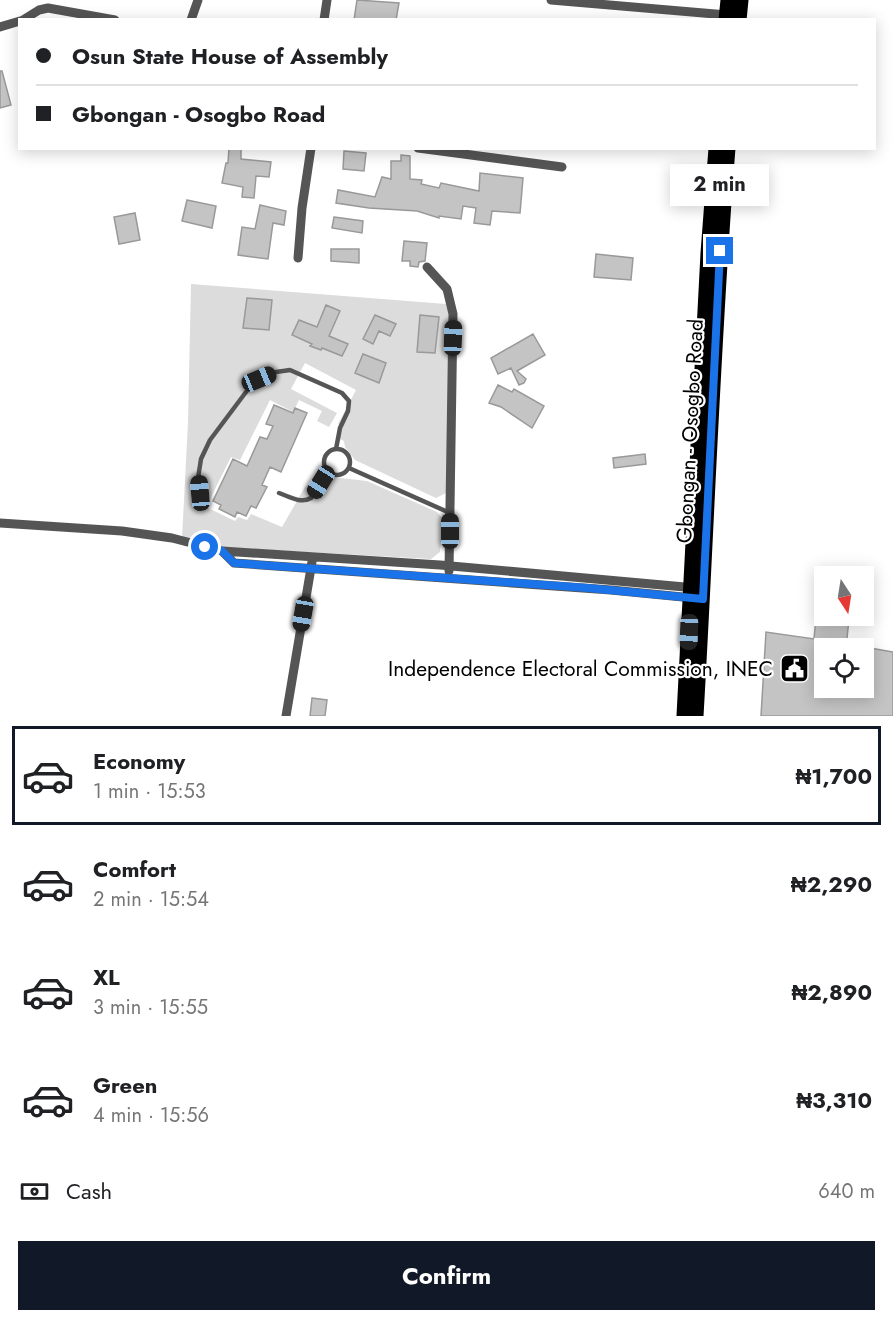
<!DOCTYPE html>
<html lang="en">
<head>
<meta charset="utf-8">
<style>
	:root { --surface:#fff; --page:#f6f6f6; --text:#202124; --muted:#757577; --line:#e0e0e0; --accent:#111827 }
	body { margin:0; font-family:Jost,sans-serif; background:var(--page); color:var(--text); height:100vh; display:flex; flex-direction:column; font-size:22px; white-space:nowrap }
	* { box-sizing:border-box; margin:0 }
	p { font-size:20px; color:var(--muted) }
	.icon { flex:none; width:33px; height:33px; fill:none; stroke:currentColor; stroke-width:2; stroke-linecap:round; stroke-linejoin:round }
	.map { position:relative; height:716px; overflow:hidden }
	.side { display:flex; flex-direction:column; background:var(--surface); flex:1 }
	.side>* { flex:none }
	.banner { position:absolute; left:18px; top:18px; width:858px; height:132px; border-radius:0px; box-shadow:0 3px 15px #0003; display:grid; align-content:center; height:132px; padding:0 18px; background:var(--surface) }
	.needle { width:39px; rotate:168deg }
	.tools { position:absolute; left:814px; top:566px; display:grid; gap:12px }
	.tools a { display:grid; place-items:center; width:60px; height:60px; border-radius:0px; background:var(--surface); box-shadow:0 3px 15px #0003; font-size:30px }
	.end { position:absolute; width:27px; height:27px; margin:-14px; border:8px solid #1a73e8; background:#fff; box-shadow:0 0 0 3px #fff }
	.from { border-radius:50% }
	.bubble { position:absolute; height:42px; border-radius:0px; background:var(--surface); box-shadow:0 3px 15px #0003; font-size:20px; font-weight:700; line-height:42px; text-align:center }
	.car { position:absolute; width:18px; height:36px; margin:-18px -9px; border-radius:8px; box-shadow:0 0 4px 2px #0007; background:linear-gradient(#222 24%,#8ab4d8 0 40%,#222 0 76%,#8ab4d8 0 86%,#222 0) }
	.banner b { display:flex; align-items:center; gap:21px; height:57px; font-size:22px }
	.banner b+b { border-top:2px solid var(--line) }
	.banner i { width:15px; height:15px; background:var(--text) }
	ul { padding:10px 0 0; list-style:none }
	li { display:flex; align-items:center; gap:18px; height:99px; margin:0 12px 9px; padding:0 6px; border:3px solid transparent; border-radius:0px }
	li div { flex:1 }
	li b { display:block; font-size:22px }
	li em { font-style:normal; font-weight:700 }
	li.selected { border-color:var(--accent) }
	li>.icon { width:54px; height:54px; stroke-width:1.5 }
	.pay { display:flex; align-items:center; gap:15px; height:66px; padding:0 18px; font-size:22px }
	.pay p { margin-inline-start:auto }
	.button { display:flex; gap:12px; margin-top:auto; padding:12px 18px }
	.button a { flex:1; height:69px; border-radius:0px; background:var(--accent); color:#fff; font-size:24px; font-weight:700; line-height:69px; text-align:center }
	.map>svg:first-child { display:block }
</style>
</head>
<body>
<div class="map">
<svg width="893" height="716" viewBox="0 0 893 716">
	<rect width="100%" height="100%" fill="#fff"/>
	<path fill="#dcdcdc" d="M191 284 446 304 451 319 446 493 436 498 355 460 345 447 344 441 338 438 343 427 338 424 356 390 305 363 291 389 337 413 329 427 317 421 322 411 299 400 293 412 270 400 240 460 231 457 206 507 235 521 238 517 247 520 251 514 282 527 305 487 319 478 332 477 367 481 437 512 443 519 440 552 431 559 234 548 228 549 182 539 188 422Z"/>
	<path fill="#c4c4c4" stroke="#999" stroke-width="1.5" d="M357 0 399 3 396 20H354Z
		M0 71H2L11 105 0 108Z
		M229 148H241V159L271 162 269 177 256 176 254 198 242 197 243 187 222 183 226 163H228Z
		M344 151 366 153 364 171 343 169Z
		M401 155 410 156V179L422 180 421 184 439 188 441 183 479 191 480 173 523 178 520 213 492 211 490 225 474 223 476 208 463 206 461 219 439 216V218L417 211 369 208 336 203 338 190 375 197 382 177 391 179V161H401Z
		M187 200 216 206 212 228 182 221Z
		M260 205 286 211 284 225 273 223 268 259 238 255 242 227 255 229Z
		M135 213 140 240 119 244 114 217Z
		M334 217 363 221 362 233 332 228Z
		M404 241 427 243 425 261 419 262 418 267 410 266V261H402Z
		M331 249H359V263L331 261Z
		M596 254 633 258 631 280 594 277Z
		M247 298 272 300 269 330 243 328Z
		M326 305 340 311 329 336 348 344 342 356 322 348 321 350 310 346 312 344 292 335 299 320 317 327Z
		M375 315 396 324 390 336 379 331 373 344 363 339Z
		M420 315 439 317 435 353 417 352Z
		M533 334 545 355 517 371 526 379 524 383 519 385 511 368 498 374 491 358Z
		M363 354 386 363 379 383 355 373Z
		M498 385 512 392 514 389 544 406 532 428 501 407 489 403Z
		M274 405 293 413 295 408 307 413 281 472 270 467 262 485 267 487 256 508 251 506 246 516 237 512 235 517 219 509 221 505 213 501 233 459 247 466 260 437 267 439 273 426 266 424Z
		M645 454 646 464 614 468 613 458Z
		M816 616 849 619 846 648H825V687H864V647L893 652V716H761L766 632 814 639Z
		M312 698 327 700 325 716H310Z"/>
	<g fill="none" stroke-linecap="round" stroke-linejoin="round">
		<path stroke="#555" stroke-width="4.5" d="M324 462a13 13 0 1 1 26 0a13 13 0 1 1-26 0Z
			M349 468 450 513
			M200 493 198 478 201 459 210 440 249 388 259 379 276 372 290 370 342 393 349 401 348 411 340 428 336 449
			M279 493C290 497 301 504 311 498L327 471"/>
		<path stroke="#555" stroke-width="9" d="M551 0 727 15
			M23 20 39 10 48 8 115 20
			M191 20 198 0
			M324 20 327 0
			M0 27 20 21
			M418 148 562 167
			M298 258 302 208 311 148
			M427 267 447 289 453 314 449 571
			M0 523 122 531 172 538 222 551 440 565 696 588
			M222 551 234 563 611 590 693 598
			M286 716 312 562"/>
		<path stroke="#000" stroke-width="15" d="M726 20 728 0
			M739 20 741 0
			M684 716 708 253 716 148
			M696 716C707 527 713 337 728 148"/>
	</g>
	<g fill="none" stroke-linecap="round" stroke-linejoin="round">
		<path stroke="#1a73e8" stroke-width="8" d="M205 547 222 551 234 563 588 588 703 599 720 251"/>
	</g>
	<defs>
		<symbol id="civic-square" viewBox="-11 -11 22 22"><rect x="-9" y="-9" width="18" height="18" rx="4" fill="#000" stroke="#fff"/><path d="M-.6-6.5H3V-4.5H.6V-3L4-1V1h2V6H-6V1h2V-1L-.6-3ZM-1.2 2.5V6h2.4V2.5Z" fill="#fff"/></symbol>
	</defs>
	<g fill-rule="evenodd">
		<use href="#civic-square" x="778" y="652" width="33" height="33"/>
	</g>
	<g text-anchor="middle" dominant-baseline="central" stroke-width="4.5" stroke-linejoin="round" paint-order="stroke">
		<g font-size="21" fill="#000" stroke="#fff">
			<text transform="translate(690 431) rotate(-87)">Gbongan - Osogbo Road</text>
		</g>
		<g font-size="21" fill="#000" stroke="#fff" text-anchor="end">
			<text x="773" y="669">Independence Electoral Commission, INEC</text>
		</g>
	</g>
</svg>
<div class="tools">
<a><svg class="needle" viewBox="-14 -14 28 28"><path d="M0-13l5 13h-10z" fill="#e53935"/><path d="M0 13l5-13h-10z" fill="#757577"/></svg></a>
<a><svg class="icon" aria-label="locate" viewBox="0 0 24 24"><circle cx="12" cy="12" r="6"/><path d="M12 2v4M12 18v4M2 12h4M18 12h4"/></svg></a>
</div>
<i class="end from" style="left:205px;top:547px"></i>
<i class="end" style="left:720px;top:251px"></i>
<div class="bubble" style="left:670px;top:164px;width:99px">2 min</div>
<i class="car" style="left:453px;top:338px;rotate:2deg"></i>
<i class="car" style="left:259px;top:379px;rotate:68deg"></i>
<i class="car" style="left:321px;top:482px;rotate:212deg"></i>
<i class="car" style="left:200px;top:493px;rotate:355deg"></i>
<i class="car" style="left:450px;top:531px;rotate:0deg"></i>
<i class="car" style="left:303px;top:614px;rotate:190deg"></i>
<i class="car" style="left:689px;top:632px;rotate:182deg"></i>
<div class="banner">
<b><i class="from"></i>Osun State House of Assembly</b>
<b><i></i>Gbongan - Osogbo Road</b>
</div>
</div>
<section class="side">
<ul>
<li class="selected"><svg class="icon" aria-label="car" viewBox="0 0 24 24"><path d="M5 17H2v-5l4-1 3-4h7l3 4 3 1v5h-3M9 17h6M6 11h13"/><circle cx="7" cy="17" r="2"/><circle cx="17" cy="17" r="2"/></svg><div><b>Economy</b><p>1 min · 15:53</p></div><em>₦1,700</em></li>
<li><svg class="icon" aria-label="car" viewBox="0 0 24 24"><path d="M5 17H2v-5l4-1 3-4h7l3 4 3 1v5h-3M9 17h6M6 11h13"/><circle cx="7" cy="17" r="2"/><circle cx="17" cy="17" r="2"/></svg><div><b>Comfort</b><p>2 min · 15:54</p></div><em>₦2,290</em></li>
<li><svg class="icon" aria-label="car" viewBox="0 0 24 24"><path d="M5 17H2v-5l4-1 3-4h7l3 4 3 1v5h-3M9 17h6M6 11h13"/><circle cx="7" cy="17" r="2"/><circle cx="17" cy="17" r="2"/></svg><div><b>XL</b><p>3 min · 15:55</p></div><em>₦2,890</em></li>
<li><svg class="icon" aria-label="car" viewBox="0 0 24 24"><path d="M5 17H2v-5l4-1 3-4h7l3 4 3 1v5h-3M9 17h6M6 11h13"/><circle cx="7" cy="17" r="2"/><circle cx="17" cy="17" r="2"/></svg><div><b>Green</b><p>4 min · 15:56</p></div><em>₦3,310</em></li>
</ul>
<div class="pay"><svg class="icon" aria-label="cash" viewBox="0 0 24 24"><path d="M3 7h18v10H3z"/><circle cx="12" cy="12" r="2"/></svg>Cash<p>640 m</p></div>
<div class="button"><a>Confirm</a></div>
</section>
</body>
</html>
